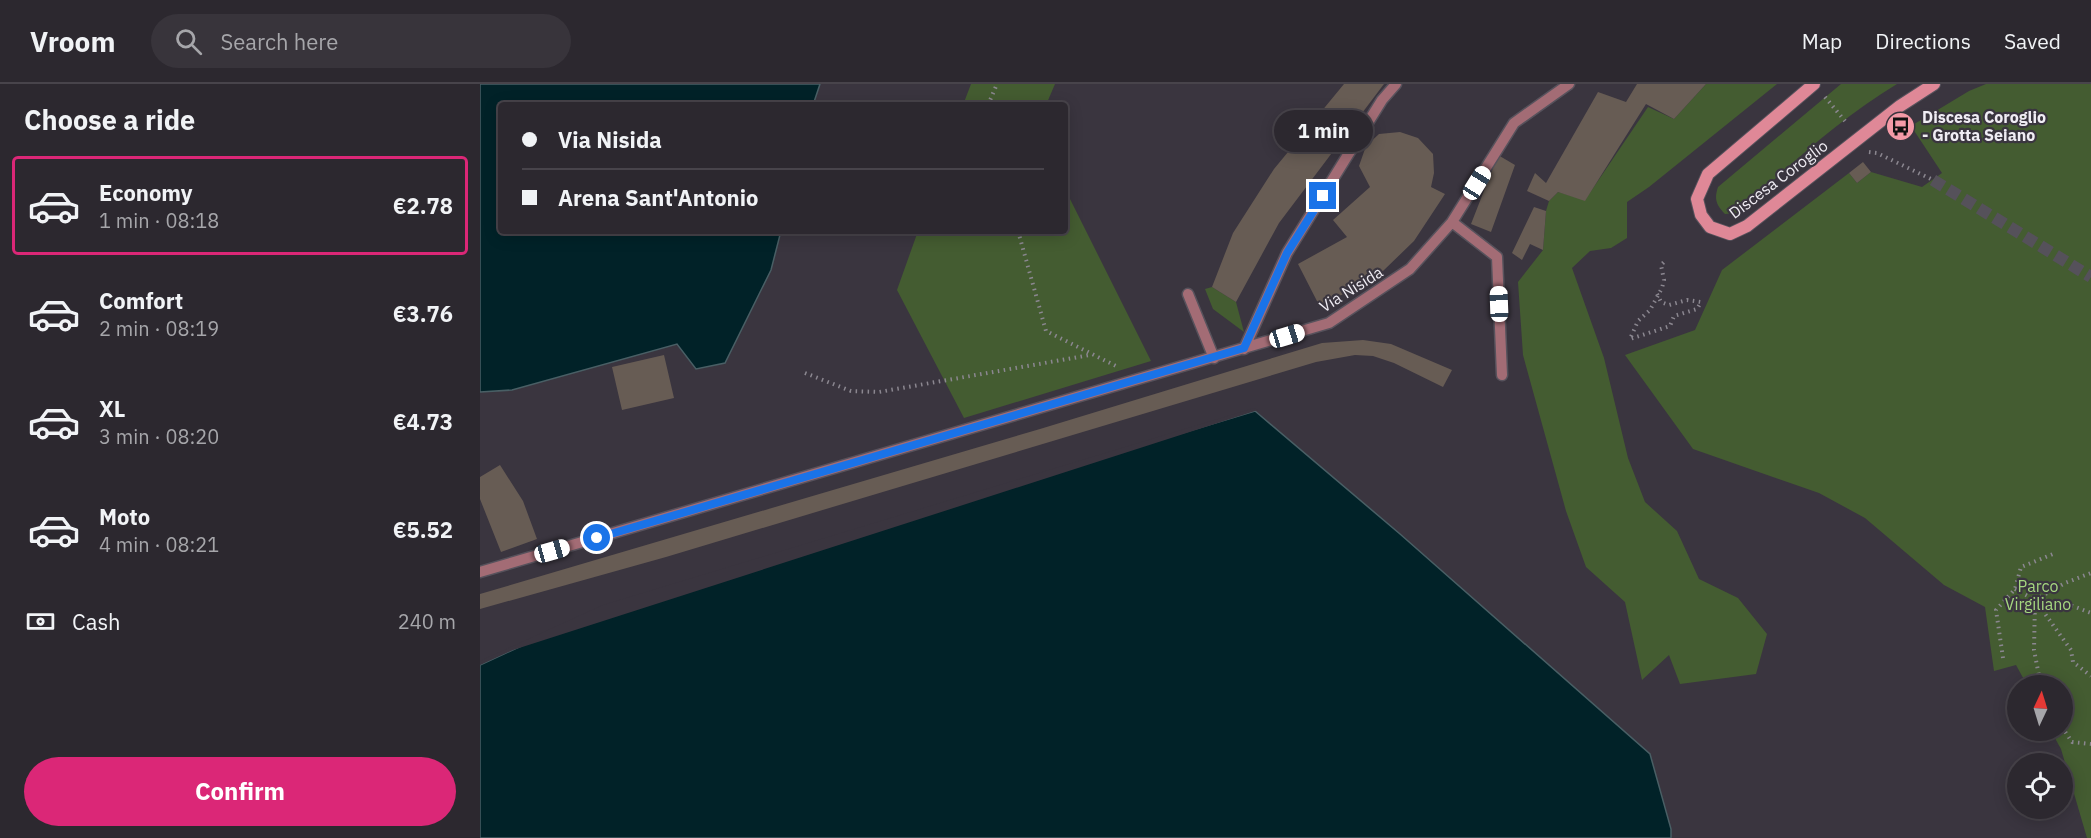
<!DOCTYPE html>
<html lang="en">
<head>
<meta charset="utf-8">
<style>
	:root { --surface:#2c282f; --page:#38343b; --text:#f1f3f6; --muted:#a6a6aa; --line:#48444b; --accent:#db2777 }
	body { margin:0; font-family:"IBM Plex Sans",sans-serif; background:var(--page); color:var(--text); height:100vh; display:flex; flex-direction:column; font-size:22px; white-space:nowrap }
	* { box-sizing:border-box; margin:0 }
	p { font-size:20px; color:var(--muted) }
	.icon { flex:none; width:33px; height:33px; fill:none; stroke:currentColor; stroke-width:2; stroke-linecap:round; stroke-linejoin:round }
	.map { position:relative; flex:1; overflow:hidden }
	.panel { display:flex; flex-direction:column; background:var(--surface); width:480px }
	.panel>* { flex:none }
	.top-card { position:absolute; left:18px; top:18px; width:570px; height:132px; border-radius:6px; box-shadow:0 3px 15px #0003,0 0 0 2px var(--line); display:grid; align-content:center; height:132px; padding:0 24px; background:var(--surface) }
	.needle { width:39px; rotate:4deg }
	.controls { position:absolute; left:1527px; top:591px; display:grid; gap:12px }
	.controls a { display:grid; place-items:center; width:66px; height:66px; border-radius:50%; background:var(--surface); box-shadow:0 3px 15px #0003,0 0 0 2px var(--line); font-size:30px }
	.end { position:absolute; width:27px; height:27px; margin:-14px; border:8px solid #1a73e8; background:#fff; box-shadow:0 0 0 3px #fff }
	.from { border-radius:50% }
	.bubble { position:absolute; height:42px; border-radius:21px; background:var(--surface); box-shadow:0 3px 15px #0003,0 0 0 2px var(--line); font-size:20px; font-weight:700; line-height:42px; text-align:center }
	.car { position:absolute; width:18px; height:36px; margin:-18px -9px; border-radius:8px; box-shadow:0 0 4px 2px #0007; background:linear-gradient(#fff 24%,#345 0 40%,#fff 0 76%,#345 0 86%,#fff 0) }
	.top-card b { display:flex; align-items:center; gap:21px; height:57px; font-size:22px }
	.top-card b+b { border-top:2px solid var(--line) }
	.top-card i { width:15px; height:15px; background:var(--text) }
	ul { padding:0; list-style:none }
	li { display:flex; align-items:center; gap:18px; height:99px; margin:0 12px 9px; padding:0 12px; border:3px solid transparent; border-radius:6px }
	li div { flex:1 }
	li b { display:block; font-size:22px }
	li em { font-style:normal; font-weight:700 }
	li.on { border-color:var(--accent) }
	li>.icon { width:54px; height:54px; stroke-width:1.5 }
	h2 { padding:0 24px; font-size:27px; line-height:72px }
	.pay { display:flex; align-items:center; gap:15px; height:66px; padding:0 24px; font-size:22px }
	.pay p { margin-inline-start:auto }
	.primary-button { display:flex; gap:12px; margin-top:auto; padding:12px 24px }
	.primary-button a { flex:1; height:69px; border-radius:36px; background:var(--accent); color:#fff; font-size:24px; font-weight:700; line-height:69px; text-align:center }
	header { display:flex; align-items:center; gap:36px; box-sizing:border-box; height:84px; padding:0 30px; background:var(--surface); border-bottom:2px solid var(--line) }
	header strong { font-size:28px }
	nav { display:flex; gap:33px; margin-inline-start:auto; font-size:21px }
	.search { width:420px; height:54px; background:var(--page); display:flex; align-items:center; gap:15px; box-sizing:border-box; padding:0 21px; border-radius:33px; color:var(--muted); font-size:22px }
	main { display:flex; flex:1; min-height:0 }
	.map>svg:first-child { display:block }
</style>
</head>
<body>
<header>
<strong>Vroom</strong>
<div class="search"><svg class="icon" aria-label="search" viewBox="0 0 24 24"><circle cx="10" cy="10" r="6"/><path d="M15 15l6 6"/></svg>Search here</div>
<nav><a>Map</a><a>Directions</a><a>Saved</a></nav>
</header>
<main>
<section class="panel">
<h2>Choose a ride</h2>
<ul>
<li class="on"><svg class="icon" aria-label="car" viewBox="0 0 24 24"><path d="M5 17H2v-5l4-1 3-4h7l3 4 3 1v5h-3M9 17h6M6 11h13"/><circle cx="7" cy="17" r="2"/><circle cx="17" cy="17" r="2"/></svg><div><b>Economy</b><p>1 min · 08:18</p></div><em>€2.78</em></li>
<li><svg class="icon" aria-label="car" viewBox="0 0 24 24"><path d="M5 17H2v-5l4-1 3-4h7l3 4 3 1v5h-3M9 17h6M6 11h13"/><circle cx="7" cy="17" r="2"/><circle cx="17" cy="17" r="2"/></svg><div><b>Comfort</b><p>2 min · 08:19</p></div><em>€3.76</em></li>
<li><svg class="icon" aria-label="car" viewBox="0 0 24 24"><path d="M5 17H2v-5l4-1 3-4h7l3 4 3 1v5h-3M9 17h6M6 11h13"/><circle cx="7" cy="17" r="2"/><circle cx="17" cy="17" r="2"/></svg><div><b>XL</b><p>3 min · 08:20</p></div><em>€4.73</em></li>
<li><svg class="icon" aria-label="car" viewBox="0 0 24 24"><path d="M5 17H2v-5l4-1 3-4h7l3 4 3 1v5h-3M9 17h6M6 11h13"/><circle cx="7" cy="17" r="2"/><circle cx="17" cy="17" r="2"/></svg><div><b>Moto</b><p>4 min · 08:21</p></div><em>€5.52</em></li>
</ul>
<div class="pay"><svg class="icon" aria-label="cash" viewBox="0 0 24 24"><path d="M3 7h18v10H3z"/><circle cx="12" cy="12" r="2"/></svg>Cash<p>240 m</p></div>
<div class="primary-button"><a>Confirm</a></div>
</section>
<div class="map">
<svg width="1611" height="754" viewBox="0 0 1611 754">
	<rect width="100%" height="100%" fill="#3a353f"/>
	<path fill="#445c31" d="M491 0H575L566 21H483Z
		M1226 0H1297L1169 103 1147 118V154L1131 164 1110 167 1092 184 1124 274 1148 374 1165 418 1197 447 1219 495 1258 514 1287 550 1276 590 1200 600 1189 571 1162 596 1145 518 1106 483 1086 427 1043 271 1038 198 1063 166 1066 127 1069 117 1078 108 1105 116 1168 23 1194 35Z
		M1361 0H1417C1359 35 1307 83 1258 129L1245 130C1236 121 1234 115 1238 103Z
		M1506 0H1611V754H1607L1581 665 1571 647 1582 646V602L1547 601 1536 581 1514 587 1505 523 1464 501 1385 434 1339 409 1213 365 1145 271 1215 246 1242 186 1369 89 1377 99 1391 88 1442 103 1462 89 1431 42 1489 7Z
		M585 105 671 277 484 334 417 206 438 147H585Z
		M732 203 756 218 764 248 733 225 725 205Z"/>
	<path fill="#012228" stroke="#495f65" stroke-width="1.5" d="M0 0H340L333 21H21V147H301L291 186 245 279 216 285 197 260 32 306 0 308Z
		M775 327 920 450 1170 670 1191 745V754H0V581L124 524Z"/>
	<path fill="#3a353f" d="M774 324 778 326 33 566 0 581V577L123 521Z"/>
	<path fill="#675c54" d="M864 0H904L799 139 756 218 732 203 753 149 794 85Z
		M1157 0H1226L1194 35 1166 20 1105 117 1078 108 1069 117 1047 107 1055 89 1066 99 1118 8 1146 18Z
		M920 48 938 54 953 70 954 89 951 103 965 110 934 157 903 187 866 209 839 221 818 180 867 153 853 136 890 103 879 82 886 62 899 50Z
		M1018 71 1035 81 1011 148 991 140Z
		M1383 78 1391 88 1377 99 1369 89Z
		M1054 123 1066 127 1063 166 1050 160 1042 176 1032 169Z
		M883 256 911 260 972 286 963 303 914 279 893 272 875 271 836 278 186 473 0 525V510L560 345 842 259Z
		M184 271 194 314 142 326 132 283Z
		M20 381 43 417 57 455 21 468 0 415V393Z"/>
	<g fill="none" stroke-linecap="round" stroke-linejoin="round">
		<path stroke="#55515a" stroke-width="12" stroke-dasharray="12 6" stroke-linecap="butt" d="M1453 96 1611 193"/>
		<defs>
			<path id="lane" d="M972 138 1017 173 1022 291
				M708 210 734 274
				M764 265 807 169 902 16 916 0
				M0 488 849 239 930 185 972 138 1034 39 1089 0"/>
			<path id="secondary" d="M1334 0 1228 90 1217 115 1221 131 1230 143 1250 150 1267 142 1420 22 1454 0"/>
		</defs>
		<use href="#lane" stroke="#57525c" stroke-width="13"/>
		<use href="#secondary" stroke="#57525c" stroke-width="14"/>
		<path stroke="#8b8790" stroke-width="4" stroke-dasharray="1.5 4.5" stroke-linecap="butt" d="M1345 13 1365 37
			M508 21 517 0
			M1389 68 1397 69 1453 96
			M538 147 566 247 636 282
			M1177 210 1181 218 1189 221 1207 216 1221 218 1217 225 1194 232 1190 242 1150 255 1158 237 1170 226 1182 204 1184 196 1181 181 1185 177
			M325 289 371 307 399 308 610 271
			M1535 505 1555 516 1585 519 1611 529
			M1555 516 1591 566 1593 578 1611 592
			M1555 516 1585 499 1611 489
			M1555 517 1554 566 1561 602
			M1523 574 1516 526 1535 505 1541 483 1573 470
			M1582 643 1592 658 1611 660"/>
		<use href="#lane" stroke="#a36c75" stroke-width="10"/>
		<use href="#secondary" stroke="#df8897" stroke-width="12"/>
	</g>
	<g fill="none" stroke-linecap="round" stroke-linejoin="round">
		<path stroke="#1a73e8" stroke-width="8" d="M117 454 764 264 807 169 843 112"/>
	</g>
	<defs>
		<symbol id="bus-disc" viewBox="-11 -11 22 22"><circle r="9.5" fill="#f49aa7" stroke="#3a353f"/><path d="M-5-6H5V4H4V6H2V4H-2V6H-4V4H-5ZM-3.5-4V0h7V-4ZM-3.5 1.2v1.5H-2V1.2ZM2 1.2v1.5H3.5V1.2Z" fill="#111"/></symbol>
	</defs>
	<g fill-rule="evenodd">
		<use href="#bus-disc" x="1404" y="26" width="33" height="33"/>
	</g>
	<g text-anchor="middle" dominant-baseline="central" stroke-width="4.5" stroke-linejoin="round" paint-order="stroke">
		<g font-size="16" font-weight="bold" fill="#f0edf4" stroke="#3a353f" text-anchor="start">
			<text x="1442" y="33">Discesa Coroglio<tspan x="1442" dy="18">- Grotta Seiano</tspan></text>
		</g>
		<g font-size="16" fill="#f0edf4" stroke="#3a353f">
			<text transform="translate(1298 95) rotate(-37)">Discesa Coroglio</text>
			<text transform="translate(871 205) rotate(-32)">Via Nisida</text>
		</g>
		<g font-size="16" fill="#a5d77f" stroke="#3a353f">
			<text x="1558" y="502">Parco<tspan x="1558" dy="18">Virgiliano</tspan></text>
		</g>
	</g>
</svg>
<div class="controls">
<a><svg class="needle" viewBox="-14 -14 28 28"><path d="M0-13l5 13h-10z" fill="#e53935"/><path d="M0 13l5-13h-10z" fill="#a6a6aa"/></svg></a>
<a><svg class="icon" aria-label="locate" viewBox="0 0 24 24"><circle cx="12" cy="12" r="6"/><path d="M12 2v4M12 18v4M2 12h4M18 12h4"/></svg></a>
</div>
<i class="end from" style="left:117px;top:454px"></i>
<i class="end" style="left:843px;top:112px"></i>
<div class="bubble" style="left:794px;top:26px;width:99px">1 min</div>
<i class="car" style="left:997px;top:99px;rotate:32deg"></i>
<i class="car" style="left:1019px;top:220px;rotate:358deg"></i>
<i class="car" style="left:807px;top:252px;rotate:73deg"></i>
<i class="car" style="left:72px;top:467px;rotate:74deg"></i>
<div class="top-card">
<b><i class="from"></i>Via Nisida</b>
<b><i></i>Arena Sant'Antonio</b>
</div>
</div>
</main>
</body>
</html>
